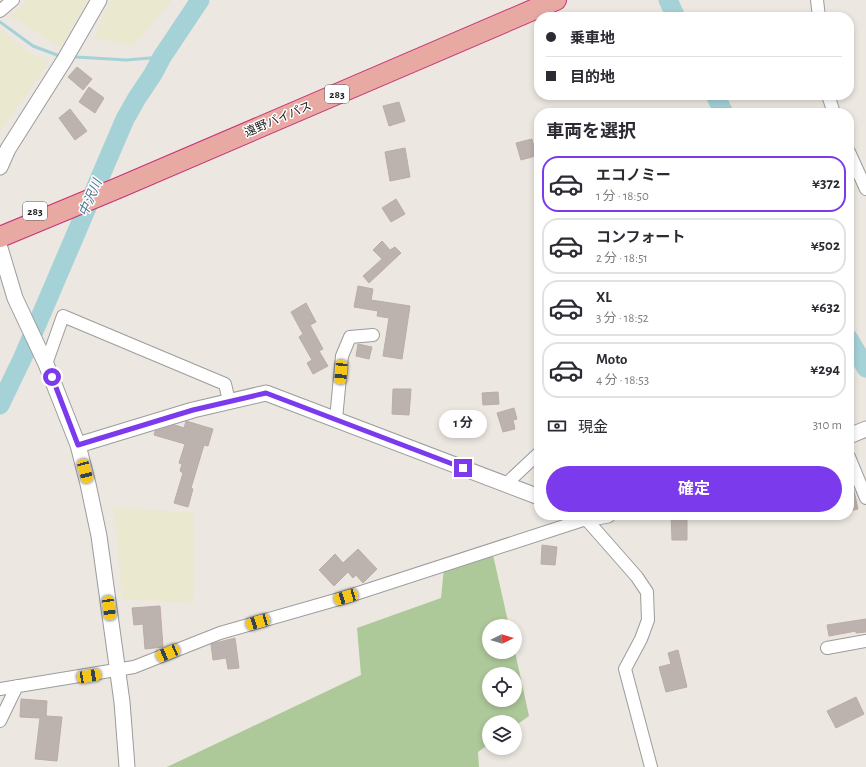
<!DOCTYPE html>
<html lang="ja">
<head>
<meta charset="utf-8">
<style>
	:root { --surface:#fff; --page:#f2f2f3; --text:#2b2b33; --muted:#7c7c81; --line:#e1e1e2; --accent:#7c3aed }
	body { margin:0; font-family:"Alegreya Sans","Noto Sans JP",sans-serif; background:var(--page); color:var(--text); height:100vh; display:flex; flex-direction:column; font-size:15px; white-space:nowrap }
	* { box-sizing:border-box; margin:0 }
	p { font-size:13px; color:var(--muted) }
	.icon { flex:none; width:22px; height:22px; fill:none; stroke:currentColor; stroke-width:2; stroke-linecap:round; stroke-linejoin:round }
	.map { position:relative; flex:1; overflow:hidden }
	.details { position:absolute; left:534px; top:108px; width:320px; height:412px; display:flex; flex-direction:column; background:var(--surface); border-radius:16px; box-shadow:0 2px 6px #0003 }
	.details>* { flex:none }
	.top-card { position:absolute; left:534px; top:12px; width:320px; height:88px; border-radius:16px; box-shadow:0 2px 6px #0003; display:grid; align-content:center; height:88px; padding:0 12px; background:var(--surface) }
	.needle { width:26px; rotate:85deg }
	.controls { position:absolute; left:482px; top:619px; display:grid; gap:8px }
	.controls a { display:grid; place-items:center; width:40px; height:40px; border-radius:50%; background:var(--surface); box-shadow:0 2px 6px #0003; font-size:20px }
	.end { position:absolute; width:18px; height:18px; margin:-9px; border:5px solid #7c3aed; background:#fff; box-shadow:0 0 0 2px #fff }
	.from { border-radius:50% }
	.bubble { position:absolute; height:28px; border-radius:14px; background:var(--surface); box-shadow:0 2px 6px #0003; font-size:13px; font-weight:700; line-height:28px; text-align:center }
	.car { position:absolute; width:12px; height:24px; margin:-12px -6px; border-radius:5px; box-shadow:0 0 3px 1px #0007; background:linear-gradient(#f5c518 24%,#345 0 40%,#f5c518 0 76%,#345 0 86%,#f5c518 0) }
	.top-card b { display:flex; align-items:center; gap:14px; height:38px; font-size:15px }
	.top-card b+b { border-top:1px solid var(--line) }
	.top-card i { width:10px; height:10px; background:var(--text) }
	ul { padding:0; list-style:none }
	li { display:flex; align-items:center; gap:12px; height:56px; margin:0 8px 6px; padding:0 4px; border:2px solid var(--line); border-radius:16px }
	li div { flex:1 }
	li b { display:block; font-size:15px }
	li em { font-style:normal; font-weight:700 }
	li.on { border-color:var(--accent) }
	li>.icon { width:36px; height:36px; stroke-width:1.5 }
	h2 { padding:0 12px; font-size:18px; line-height:48px }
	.pay { display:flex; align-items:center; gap:10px; height:44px; padding:0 12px; font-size:15px }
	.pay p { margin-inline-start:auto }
	.action { display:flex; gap:8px; margin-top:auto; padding:8px 12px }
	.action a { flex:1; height:46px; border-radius:24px; background:var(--accent); color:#fff; font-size:16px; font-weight:700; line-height:46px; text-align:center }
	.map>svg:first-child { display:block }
</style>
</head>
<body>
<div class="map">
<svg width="866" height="767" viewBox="0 0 866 767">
	<rect width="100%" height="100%" fill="#ece7e1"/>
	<path fill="#eae8ce" d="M28 0H88L60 47 10 16Z
		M111 0H172L133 46 95 38 103 15Z
		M0 28 26 51 49 62 0 131Z
		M113 507 194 513 193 603 122 599 117 535Z"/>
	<path fill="#adc899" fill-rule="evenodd" d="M491 546 509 626H489V652H515L529 716 515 726V722H489V744L478 752 479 767H167L361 675 357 628 441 598 445 558ZM489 674H515V700H489Z"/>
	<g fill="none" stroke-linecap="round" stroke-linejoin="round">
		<path stroke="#a5d2d7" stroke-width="3" d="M0 22 33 46 57 55
			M76 57 126 60 162 57"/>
		<path stroke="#a5d2d7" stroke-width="19" d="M668 0 676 17
			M715 95 724 113
			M849 339 866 368
			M0 405 23 357 125 119 137 98 153 74 162 57 200 0"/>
	</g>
	<path fill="#bcb2ae" stroke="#bcaca5" d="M77 67 92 79 83 90 68 77Z
		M89 87 104 98 95 113 79 102Z
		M399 102 405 121 389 126 383 106Z
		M70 109 87 131 75 140 59 118Z
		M532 139 533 144 539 143V155L521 160 516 143Z
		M405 148 410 177 390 181 385 152Z
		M396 199 405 214 391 222 382 208Z
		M382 241 390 250 395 247 401 253 369 283 363 276 382 259 373 250Z
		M358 286 373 289 371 300 410 306 402 359 383 356 389 318 377 316 378 311 354 307Z
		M306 303 316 322 310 325 323 349 319 351 328 366 313 374 307 363 312 360 299 337 303 334 291 312Z
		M358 344 372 347 369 359 356 356Z
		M393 389H411L409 415 392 414Z
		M498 392 499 404 483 405 482 393Z
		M514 408 517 419 513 420 515 429 503 432 497 413Z
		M186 421 213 429 208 446 204 445 191 488 193 489 188 507 174 503 183 473 180 471 182 464 179 463 185 444 154 435 155 431 175 425 184 428Z
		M849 484H852L853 486 858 509 849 511Z
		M671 515H687V540H672Z
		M542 545 557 547 555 565 541 564Z
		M358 549 377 569 363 583 356 575 353 578 348 572 334 586 319 570 335 554 343 563Z
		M160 606 163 647 145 649 143 624 134 625 132 608Z
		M866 619V632L856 633V631L829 636 827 625Z
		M235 638 239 668 228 669 226 658 213 660 211 644Z
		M678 650 687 687 666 692 659 667 671 664 668 653Z
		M856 697 864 714 836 728 827 711Z
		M21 699 47 701 46 716 62 717 57 761 35 759 40 718 20 717Z"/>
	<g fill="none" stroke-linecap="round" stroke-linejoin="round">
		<defs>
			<path id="minor" d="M817 0 819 17
				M0 11 13 0
				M828 95 834 113
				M849 152 866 189
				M46 364 63 316 225 384 229 401
				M336 419 342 356 350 337 373 335
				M849 457 866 498
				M506 484 539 453
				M827 648 866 641
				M0 689 134 667 220 633 346 597 586 519 637 577 647 592 648 620 641 639 625 669 651 767
				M0 721 17 686"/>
			<path id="tertiary" d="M0 167 8 149 65 59 99 0
				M0 248 15 298 46 364 78 445 88 484 99 536 122 702 127 767
				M849 436 866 429
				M78 445 193 410 266 393 539 497
				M578 515 586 519 608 515"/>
			<path id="trunk" d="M0 237 118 188 556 0"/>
		</defs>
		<use href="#minor" stroke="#9c9c9c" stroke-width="14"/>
		<use href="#tertiary" stroke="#9c9c9c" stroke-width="17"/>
		<use href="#trunk" stroke="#c73178" stroke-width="22"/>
		<use href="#minor" stroke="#fff" stroke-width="12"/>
		<use href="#tertiary" stroke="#fff" stroke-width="15"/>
		<use href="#trunk" stroke="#e9a9a3" stroke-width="20"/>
	</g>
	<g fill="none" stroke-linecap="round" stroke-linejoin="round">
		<path stroke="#7c3aed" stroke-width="5" d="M52 377 78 445 193 410 266 393 463 468"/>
	</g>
	<g text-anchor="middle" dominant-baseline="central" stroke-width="3" stroke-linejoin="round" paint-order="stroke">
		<g fill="#fff" stroke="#5f5f5f" stroke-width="1">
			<rect x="325" y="85" width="24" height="18" rx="3"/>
			<rect x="23" y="202" width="24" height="18" rx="3"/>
		</g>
		<g font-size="11" font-weight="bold" fill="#1b1b1b">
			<text x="337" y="94">283</text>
			<text x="35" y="211">283</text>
		</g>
		<g font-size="12" fill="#1b1b1b" stroke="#fff">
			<text transform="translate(278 119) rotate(-23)">遠野バイパス</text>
		</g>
		<g font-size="13" font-style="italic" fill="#4a7894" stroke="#fff">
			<text transform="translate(91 198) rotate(-67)">中沢川</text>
		</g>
	</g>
</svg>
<div class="controls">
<a><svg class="needle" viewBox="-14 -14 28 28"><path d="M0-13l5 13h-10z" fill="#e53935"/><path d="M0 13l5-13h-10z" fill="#7c7c81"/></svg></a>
<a><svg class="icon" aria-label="locate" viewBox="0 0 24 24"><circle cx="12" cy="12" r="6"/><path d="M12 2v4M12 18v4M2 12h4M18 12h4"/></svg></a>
<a><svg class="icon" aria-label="layers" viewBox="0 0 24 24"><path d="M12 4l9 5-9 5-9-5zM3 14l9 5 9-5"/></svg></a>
</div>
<i class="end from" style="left:52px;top:377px"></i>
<i class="end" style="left:463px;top:468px"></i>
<div class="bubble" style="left:439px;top:410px;width:48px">1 分</div>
<i class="car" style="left:341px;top:372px;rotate:185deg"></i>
<i class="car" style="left:85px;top:471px;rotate:165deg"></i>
<i class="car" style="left:346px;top:597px;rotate:254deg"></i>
<i class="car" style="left:109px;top:608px;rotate:172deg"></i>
<i class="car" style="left:258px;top:622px;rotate:253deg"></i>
<i class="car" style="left:168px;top:653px;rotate:247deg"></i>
<i class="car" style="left:89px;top:676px;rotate:81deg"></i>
<div class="top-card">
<b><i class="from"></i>乗車地</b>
<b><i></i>目的地</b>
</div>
<section class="details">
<h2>車両を選択</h2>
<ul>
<li class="on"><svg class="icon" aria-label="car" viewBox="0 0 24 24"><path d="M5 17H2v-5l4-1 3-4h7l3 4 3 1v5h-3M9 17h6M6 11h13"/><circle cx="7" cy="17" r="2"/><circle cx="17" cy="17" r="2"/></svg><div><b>エコノミー</b><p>1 分 · 18:50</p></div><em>¥372</em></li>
<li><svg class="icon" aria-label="car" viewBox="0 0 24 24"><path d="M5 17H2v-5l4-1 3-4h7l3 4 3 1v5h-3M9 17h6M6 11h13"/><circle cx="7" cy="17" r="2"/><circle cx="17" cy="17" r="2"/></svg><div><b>コンフォート</b><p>2 分 · 18:51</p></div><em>¥502</em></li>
<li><svg class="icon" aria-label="car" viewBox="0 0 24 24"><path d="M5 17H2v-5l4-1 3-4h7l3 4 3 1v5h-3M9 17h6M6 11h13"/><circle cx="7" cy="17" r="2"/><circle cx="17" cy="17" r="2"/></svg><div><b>XL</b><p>3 分 · 18:52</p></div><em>¥632</em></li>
<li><svg class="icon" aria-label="car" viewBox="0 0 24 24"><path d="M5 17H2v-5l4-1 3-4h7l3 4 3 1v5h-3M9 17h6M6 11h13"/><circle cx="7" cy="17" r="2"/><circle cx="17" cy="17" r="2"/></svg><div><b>Moto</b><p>4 分 · 18:53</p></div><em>¥294</em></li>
</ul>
<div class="pay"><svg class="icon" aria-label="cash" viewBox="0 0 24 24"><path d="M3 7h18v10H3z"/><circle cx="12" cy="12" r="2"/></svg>現金<p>310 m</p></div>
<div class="action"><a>確定</a></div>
</section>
</div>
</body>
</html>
